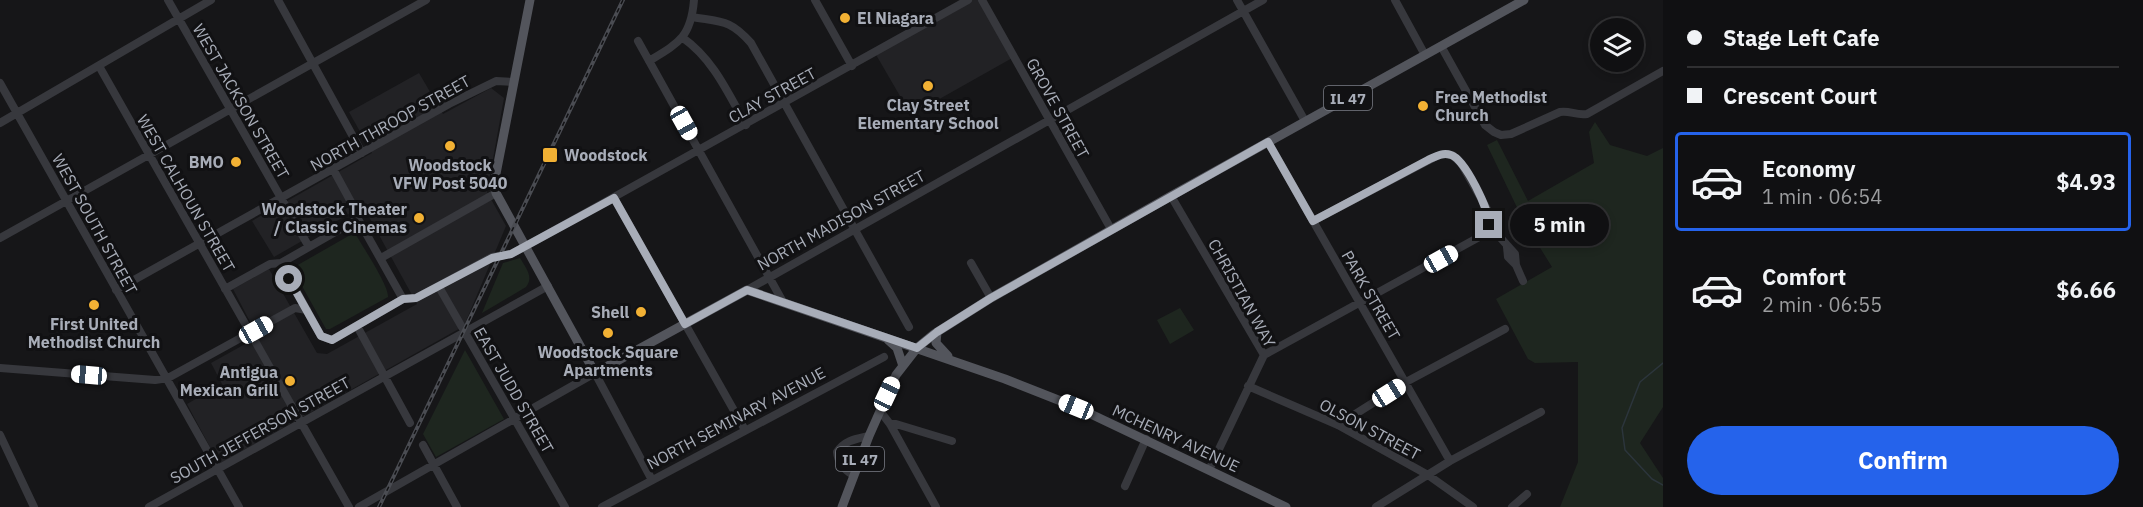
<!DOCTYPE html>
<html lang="en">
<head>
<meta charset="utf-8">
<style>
	:root { --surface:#101012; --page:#19191b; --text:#f1f3f6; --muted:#9c9d9f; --line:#303032; --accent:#2563eb }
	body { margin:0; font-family:"IBM Plex Sans",sans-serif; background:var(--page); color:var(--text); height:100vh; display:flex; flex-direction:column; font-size:22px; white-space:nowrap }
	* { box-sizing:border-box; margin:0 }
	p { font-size:20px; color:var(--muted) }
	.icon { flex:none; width:33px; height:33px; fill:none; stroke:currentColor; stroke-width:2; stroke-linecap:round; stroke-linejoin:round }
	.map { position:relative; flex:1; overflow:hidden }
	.drawer { display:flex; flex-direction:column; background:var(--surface); width:480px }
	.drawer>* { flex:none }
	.guide { display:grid; align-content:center; height:132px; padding:0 24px; background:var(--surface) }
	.fabs { position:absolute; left:1590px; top:18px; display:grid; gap:12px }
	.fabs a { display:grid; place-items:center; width:54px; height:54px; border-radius:50%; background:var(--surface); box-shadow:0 3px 9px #0003,0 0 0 2px var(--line); font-size:30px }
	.end { position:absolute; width:27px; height:27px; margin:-14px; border:8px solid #a8adb8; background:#111; box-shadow:0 0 0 3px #111 }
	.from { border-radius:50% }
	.bubble { position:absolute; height:42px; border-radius:21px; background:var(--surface); box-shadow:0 3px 9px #0003,0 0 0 2px var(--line); font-size:20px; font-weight:700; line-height:42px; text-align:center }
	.car { position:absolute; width:18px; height:36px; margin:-18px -9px; border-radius:8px; box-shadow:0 0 4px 2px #0007; background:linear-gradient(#fff 24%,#345 0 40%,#fff 0 76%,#345 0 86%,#fff 0) }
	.guide b { display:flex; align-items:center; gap:21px; height:57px; font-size:22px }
	.guide b+b { border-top:2px solid var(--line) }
	.guide i { width:15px; height:15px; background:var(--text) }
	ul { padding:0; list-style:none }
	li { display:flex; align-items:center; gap:18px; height:99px; margin:0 12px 9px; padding:0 12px; border:3px solid transparent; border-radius:6px }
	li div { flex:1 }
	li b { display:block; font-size:22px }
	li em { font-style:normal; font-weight:700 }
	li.selected { border-color:var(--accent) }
	li>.icon { width:54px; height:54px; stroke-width:1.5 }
	.button { display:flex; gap:12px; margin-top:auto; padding:12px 24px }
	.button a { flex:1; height:69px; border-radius:36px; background:var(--accent); color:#fff; font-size:24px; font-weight:700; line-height:69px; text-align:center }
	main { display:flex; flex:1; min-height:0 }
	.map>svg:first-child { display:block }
</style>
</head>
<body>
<main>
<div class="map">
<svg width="1663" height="507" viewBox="0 0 1663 507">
	<rect width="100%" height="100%" fill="#161618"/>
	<path fill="#222225" d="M968 0H982L1014 57 911 115 875 53Z
		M419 73 443 114 491 88 504 98 487 192 506 226 464 326 219 464 187 404 222 384 211 363 258 337 233 289 269 269 317 353 327 354 417 304 363 206 274 257 252 221 372 153 349 112Z"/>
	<path fill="#1e261f" d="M1595 122 1610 145 1647 156 1663 148V407L1640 443 1663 478V507H1560L1578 462V362L1535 363 1528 359 1496 299 1552 267 1524 222 1487 145 1497 140 1528 201 1594 163 1589 132Z
		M352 234 356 235C363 247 389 286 388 297L330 329H326L293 270 296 266Z
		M520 258C526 268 534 277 526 287L482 313 503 263Z
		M1180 308 1194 330 1170 344 1157 320Z
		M465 350 504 419 436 457 423 434Z"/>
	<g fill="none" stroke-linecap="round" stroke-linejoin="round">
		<path stroke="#2c353c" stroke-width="1.5" d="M1663 363 1640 382 1622 428 1625 450 1652 479 1663 485"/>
		<path stroke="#37383d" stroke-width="8" d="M168 0 309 247
			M278 0 362 153
			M815 0 852 66
			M982 0 1111 229
			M1237 0 1305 121
			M1395 0 1425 55
			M692 17C721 22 730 19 751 43L909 327
			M683 38C713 59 728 93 746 125
			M638 41 783 302
			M1441 46 1485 125 1494 132 1501 135 1511 134 1560 112C1569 110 1577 116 1587 114L1663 71
			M649 61C679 43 691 37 694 0
			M99 66 349 507
			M0 83 239 507
			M0 123 211 0
			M1268 142 1450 461
			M333 169 357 213 358 219 403 299
			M1171 196 1264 355 1209 470
			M614 198 745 430
			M1313 221 1437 156 1444 154 1452 155 1461 163 1487 209 1489 225 1515 254 1516 265 1523 281
			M0 238 426 0
			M1507 247 1508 257 1516 265
			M381 258 496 193
			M281 263 321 336 332 340 403 299
			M971 263 991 298
			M439 287 565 507
			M225 289 270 264 281 263 358 219
			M116 290 449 104 496 81 514 82
			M747 290 1263 0
			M403 299 416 298 492 257 511 254 526 246 968 0
			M357 326 410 423
			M1264 355 1481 236 1486 232 1489 225
			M0 368 155 380 168 378 295 308 307 310
			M1248 386 1338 425 1428 475 1473 507
			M880 411 890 424 936 507
			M890 424H896L952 441
			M1338 425 1406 382 1505 329
			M0 435 34 507
			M423 445 457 507
			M853 475C844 470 838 463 837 452 845 440 856 439 869 436
			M1125 486 1146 439
			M149 507 548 286
			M359 507 595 373 652 480
			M602 507 884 357
			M1376 507 1450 461 1541 412
			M1512 507 1527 494"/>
		<path stroke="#53555c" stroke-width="9" d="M530 0 494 184 496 193 595 373 747 290 1005 379 1076 407 1286 507
			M937 332 936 343 948 356
			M888 340 897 348 903 366
			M842 507 869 436 896 375 917 348 934 334 991 298 1171 196 1524 0"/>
		<defs>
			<path id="rail" d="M379 507 623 0"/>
		</defs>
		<use href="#rail" stroke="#4a4c52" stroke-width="4"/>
		<use href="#rail" stroke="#111113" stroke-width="1.5" stroke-dasharray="4.5" stroke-linecap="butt"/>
	</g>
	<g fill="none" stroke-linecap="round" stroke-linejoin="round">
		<path stroke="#a8adb8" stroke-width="8" d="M289 279 321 336 332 340 403 299 416 298 492 258 511 254 614 198 685 324 747 290 917 348 937 332 991 298 1268 142 1313 221 1428 160C1435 157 1442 152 1451 155 1465 159 1490 211 1489 225"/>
	</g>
	<g fill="#f2b134" stroke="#111113" stroke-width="2">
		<circle cx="845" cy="18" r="6"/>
		<circle cx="928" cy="86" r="6"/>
		<circle cx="1423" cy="106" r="6"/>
		<circle cx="450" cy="146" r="6"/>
		<rect x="542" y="147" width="16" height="16" rx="3"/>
		<circle cx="236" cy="162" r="6"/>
		<circle cx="419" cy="218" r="6"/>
		<circle cx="94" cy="305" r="6"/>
		<circle cx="641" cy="312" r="6"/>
		<circle cx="608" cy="333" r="6"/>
		<circle cx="290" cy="381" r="6"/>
	</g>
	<g text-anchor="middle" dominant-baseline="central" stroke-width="6" stroke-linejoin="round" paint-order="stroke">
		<g fill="#111113" stroke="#7b7e86" stroke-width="1.5">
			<rect x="1324" y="86" width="48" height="24" rx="4.5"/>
			<rect x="836" y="447" width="48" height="24" rx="4.5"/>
		</g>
		<g font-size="15" font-weight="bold" fill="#a8adb8">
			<text x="1348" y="98">IL 47</text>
			<text x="860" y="459">IL 47</text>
		</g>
		<g font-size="16" font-weight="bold" fill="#a8adb8" stroke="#111113">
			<text x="857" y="18" text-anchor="start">El Niagara</text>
			<text x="1435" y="97" text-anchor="start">Free Methodist<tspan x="1435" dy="18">Church</tspan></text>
			<text x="928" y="105">Clay Street<tspan x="928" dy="18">Elementary School</tspan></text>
			<text x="564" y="155" text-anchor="start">Woodstock</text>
			<text x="224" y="162" text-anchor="end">BMO</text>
			<text x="450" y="165">Woodstock<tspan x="450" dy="18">VFW Post 5040</tspan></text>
			<text x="407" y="209" text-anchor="end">Woodstock Theater<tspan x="407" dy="18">/ Classic Cinemas</tspan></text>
			<text x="629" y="312" text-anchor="end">Shell</text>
			<text x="94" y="324">First United<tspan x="94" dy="18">Methodist Church</tspan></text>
			<text x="608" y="352">Woodstock Square<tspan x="608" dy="18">Apartments</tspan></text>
			<text x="278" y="372" text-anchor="end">Antigua<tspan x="278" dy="18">Mexican Grill</tspan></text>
		</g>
		<g font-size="16" fill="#a8adb8" stroke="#111113">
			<text transform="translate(772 95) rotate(-29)">CLAY STREET</text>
			<text transform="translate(241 101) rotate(60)">WEST JACKSON STREET</text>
			<text transform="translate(1058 108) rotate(61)">GROVE STREET</text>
			<text transform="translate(390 123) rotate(-29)">NORTH THROOP STREET</text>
			<text transform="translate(186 193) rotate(60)">WEST CALHOUN STREET</text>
			<text transform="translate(841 220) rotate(-29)">NORTH MADISON STREET</text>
			<text transform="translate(95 224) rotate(61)">WEST SOUTH STREET</text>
			<text transform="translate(1242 293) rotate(61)">CHRISTIAN WAY</text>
			<text transform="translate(1371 295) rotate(60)">PARK STREET</text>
			<text transform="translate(514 390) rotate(60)">EAST JUDD STREET</text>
			<text transform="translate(736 418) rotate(-28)">NORTH SEMINARY AVENUE</text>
			<text transform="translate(1370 429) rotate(28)">OLSON STREET</text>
			<text transform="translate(260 430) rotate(-29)">SOUTH JEFFERSON STREET</text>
			<text transform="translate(1176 438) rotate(25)">MCHENRY AVENUE</text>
		</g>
	</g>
</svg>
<div class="fabs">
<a><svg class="icon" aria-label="layers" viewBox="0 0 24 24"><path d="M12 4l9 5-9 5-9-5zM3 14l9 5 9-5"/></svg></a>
</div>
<i class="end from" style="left:289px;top:279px"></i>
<i class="end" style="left:1489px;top:225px"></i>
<div class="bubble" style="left:1510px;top:204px;width:99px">5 min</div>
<i class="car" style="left:684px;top:123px;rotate:151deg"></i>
<i class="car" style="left:1441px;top:259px;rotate:61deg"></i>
<i class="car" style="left:256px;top:330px;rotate:61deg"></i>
<i class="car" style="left:89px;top:375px;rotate:275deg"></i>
<i class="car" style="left:1389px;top:393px;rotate:58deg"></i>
<i class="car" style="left:887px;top:394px;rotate:25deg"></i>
<i class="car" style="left:1076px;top:407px;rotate:292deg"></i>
</div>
<section class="drawer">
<div class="guide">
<b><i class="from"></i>Stage Left Cafe</b>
<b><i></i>Crescent Court</b>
</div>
<ul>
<li class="selected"><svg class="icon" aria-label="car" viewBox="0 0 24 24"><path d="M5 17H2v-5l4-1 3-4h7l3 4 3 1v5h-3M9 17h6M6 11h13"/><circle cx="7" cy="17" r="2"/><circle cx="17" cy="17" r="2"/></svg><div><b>Economy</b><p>1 min · 06:54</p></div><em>$4.93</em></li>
<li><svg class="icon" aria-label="car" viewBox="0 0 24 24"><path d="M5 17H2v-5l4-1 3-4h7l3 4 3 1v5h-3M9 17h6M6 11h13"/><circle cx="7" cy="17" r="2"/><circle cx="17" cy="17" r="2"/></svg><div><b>Comfort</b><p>2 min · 06:55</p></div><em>$6.66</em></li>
</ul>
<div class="button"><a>Confirm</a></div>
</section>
</main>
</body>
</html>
